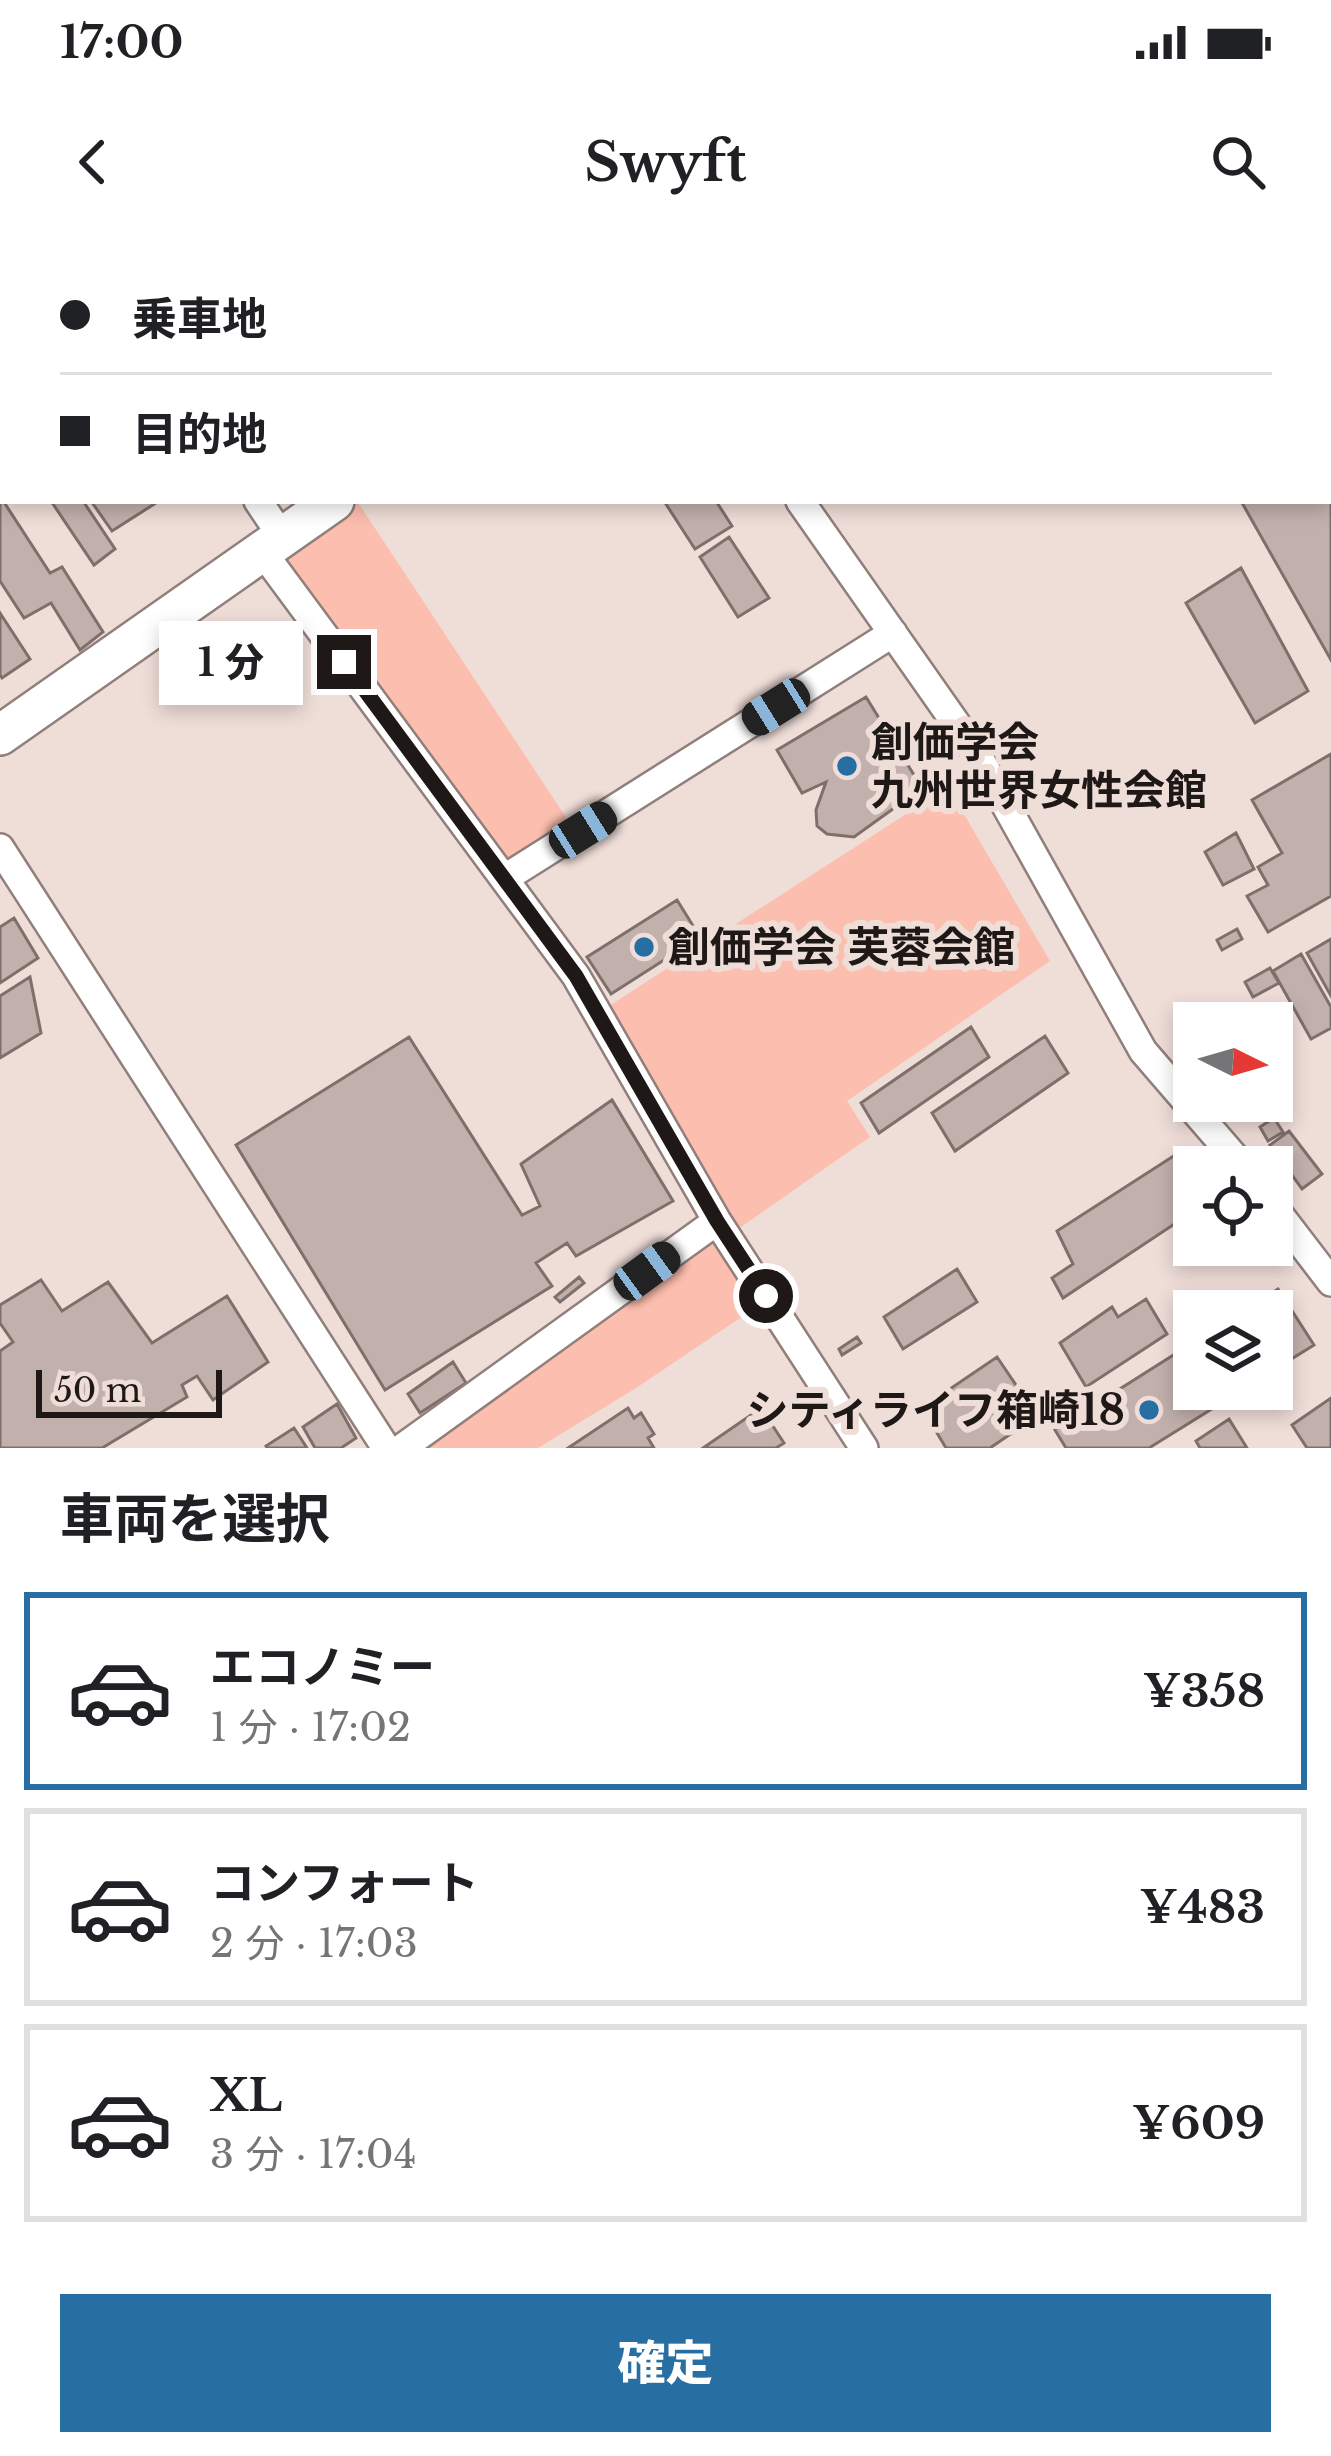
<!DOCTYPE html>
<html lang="ja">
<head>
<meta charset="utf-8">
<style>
	:root { --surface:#fff; --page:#f2f2f2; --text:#202124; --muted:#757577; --line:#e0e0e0; --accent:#276ea3 }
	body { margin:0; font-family:"Libre Baskerville","Noto Sans JP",serif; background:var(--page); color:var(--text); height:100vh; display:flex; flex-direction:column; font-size:45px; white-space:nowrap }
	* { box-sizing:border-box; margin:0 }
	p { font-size:39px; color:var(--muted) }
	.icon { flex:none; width:66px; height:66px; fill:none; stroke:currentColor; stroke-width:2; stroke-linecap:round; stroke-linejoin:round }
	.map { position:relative; height:1208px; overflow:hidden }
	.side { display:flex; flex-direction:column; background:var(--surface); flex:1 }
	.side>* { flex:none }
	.guide { position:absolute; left:0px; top:0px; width:1332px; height:264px; box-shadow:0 6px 18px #0003; display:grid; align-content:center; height:264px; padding:0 60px; background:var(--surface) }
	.needle { width:78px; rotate:95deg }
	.controls { position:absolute; left:1173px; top:762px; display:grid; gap:24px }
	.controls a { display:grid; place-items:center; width:120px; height:120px; border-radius:0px; background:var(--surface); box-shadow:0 6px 18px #0003; font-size:60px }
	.scale { position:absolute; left:36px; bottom:30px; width:186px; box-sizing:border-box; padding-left:12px; border:6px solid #1e1817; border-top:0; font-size:33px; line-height:42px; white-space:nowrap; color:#1e1817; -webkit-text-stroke:9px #efddd8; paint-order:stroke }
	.end { position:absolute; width:54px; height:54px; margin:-27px; border:15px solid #1e1817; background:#fff; box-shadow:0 0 0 6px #fff }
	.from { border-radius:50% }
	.bubble { position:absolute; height:84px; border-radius:0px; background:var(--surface); box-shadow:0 6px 18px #0003; font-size:39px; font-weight:800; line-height:84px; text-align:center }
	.car { position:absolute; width:36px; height:72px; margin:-36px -18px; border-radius:15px; box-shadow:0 0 9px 3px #0007; background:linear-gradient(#222 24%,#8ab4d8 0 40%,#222 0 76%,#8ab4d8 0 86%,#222 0) }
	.guide b { display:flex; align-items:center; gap:42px; height:114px; font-size:45px }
	.guide b+b { border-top:3px solid var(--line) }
	.guide i { width:30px; height:30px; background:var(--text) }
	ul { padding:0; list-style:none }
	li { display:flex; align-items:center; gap:36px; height:198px; margin:0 24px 18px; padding:0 36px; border:6px solid var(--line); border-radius:0px }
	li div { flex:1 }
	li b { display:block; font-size:45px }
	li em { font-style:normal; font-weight:800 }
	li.current { border-color:var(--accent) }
	li>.icon { width:108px; height:108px; stroke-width:1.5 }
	h2 { padding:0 60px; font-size:54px; line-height:144px }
	.button { display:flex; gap:24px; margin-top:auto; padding:24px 60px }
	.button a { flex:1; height:138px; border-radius:0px; background:var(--accent); color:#fff; font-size:48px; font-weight:800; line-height:138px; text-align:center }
	.status { display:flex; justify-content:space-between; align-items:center; height:84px; padding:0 60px; background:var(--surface); direction:ltr }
	.status svg { height:33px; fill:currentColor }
	header { display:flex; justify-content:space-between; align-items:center; height:156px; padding:0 60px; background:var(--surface); font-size:54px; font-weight:800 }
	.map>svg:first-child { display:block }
</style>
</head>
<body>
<div class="status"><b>17:00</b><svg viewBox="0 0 49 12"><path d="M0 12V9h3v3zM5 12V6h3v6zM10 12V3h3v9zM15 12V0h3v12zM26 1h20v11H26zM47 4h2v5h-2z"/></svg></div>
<header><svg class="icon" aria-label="back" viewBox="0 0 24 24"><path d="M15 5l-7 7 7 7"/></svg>Swyft<svg class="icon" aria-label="search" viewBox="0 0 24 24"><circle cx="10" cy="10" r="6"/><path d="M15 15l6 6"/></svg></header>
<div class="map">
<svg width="1331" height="1208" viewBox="0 0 1331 1208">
	<rect width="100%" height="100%" fill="#efddd8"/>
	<path fill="#fcbeae" d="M357 261 571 585 507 625 282 318Z
		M948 547 1050 721 847 861 870 897 738 989 609 766Z
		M712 1001 755 1068 636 1148 538 1208H426Z"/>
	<path fill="#c2b0ac" stroke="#7f6f6b" stroke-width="3" d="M123 0H292L294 3H125Z
		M478 0H538L540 3H480Z
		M745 0H917L740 3Z
		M980 0H1060L976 3Z
		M3 36V131L0 127Z
		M0 138 3 142V191L0 186Z
		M1331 170V420L1241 261H1329Z
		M0 256 50 333 62 327 103 392 80 410 51 363 24 378 0 341Z
		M51 261H83L115 309 94 325Z
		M91 261H159L112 291Z
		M664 261H716L732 286 695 309Z
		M729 297 769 358 738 377 700 317Z
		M1241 328 1308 451 1255 483 1186 363Z
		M0 373 30 419 2 438 0 435Z
		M866 457 922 548 854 597 827 594 817 586 816 570 826 542 802 553 777 510Z
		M1331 514V656L1268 692 1247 656 1268 645 1258 627 1282 613 1252 560Z
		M1236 593 1254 629 1223 645 1205 612Z
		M677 660 700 697 611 754 587 717Z
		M14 678 38 718 0 743V687Z
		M1237 689 1242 699 1222 710 1217 700Z
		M1331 699V756L1307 713Z
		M1301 714 1331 767V788L1311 799 1273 731Z
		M1270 728 1279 743 1253 757 1245 742Z
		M30 737 41 793 0 818V756Z
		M971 787 989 817 879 893 861 863Z
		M1045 796 1068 833 955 911 932 873Z
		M409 797 522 975 540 966 521 924 612 860 673 961 576 1016 567 1003 536 1023 552 1046 385 1150 236 905Z
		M1274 878 1283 892 1268 901 1260 887Z
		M1289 891 1322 934 1302 949 1270 905Z
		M1186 908 1198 927H1194V971L1063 1058 1052 1038 1073 1024 1057 991Z
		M957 1029 977 1062 903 1109 884 1077Z
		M579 1037 584 1043 560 1062 555 1057Z
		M41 1040 62 1071 108 1042 152 1103 227 1056 268 1122 213 1160 197 1136 182 1145 187 1157 102 1208H0V1111L13 1102 0 1083V1065Z
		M1278 1049 1314 1105 1272 1131V1071H1243Z
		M1146 1059 1167 1094 1086 1147 1060 1103 1112 1067 1118 1077Z
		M857 1097 861 1103 842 1115 839 1109Z
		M1194 1102V1149H1244L1149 1208H1066L1055 1190Z
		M997 1117 1037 1176 990 1208H946L922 1168Z
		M453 1122 466 1143 420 1173 408 1154Z
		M1331 1158V1208H1307L1292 1185Z
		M337 1164 356 1198 341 1208H315L303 1187Z
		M628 1168 634 1178 641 1173 654 1194 648 1198 654 1208H568Z
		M761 1168 784 1203 776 1208H703Z
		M1229 1179 1247 1208H1200L1196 1201Z
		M294 1188 307 1208H267L266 1206Z"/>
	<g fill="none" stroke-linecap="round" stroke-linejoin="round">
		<defs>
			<path id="street" d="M75 0 77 3
				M617 0 619 3
				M1159 0 1161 3
				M1329 32 1331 31
				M258 261 283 298
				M800 261 976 512 1143 811 1243 927
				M264 314 576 736 717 981 864 1208
				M0 608 386 1208
				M505 638 893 393
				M1272 965 1331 1042
				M402 1208 717 981"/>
			<path id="secondary" d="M692 3 696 0
				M0 495 334 261"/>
		</defs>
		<use href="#street" stroke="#907f7b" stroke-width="32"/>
		<use href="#secondary" stroke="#907f7b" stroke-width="44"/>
		<use href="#street" stroke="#fff" stroke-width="27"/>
		<use href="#secondary" stroke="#fff" stroke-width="39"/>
	</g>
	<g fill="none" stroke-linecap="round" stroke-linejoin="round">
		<path stroke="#1e1817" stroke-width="15" d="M344 422 576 736 717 981 766 1056"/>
	</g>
	<g fill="#276ea3" stroke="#efddd8" stroke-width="4.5">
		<circle cx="847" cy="526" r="12"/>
		<circle cx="644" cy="707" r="12"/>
		<circle cx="1149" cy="1170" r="12"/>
	</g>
	<g text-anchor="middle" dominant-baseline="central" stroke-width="12" stroke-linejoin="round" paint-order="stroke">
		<g font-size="42" font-weight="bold" fill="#1e1817" stroke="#efddd8" text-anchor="start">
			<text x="871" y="502">創価学会<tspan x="871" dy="48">九州世界女性会館</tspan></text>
			<text x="668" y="707">創価学会 芙蓉会館</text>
			<text x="1125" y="1170" text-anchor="end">シティライフ箱崎18</text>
		</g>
	</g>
</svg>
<div class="controls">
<a><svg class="needle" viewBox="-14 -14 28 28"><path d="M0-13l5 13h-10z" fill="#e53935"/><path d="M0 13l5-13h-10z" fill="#757577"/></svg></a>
<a><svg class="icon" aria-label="locate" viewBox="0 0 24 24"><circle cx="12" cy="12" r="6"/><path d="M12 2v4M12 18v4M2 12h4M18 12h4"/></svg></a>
<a><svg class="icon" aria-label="layers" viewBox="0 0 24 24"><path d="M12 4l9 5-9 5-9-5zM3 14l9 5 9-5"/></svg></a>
</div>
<div class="scale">50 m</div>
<i class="end from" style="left:766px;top:1056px"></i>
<i class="end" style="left:344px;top:422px"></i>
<div class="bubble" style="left:159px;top:381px;width:144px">1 分</div>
<i class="car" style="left:776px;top:467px;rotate:238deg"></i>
<i class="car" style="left:583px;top:590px;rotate:58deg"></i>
<i class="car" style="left:647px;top:1031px;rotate:54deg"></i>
<div class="guide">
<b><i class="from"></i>乗車地</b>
<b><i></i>目的地</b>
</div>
</div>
<section class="side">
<h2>車両を選択</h2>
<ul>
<li class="current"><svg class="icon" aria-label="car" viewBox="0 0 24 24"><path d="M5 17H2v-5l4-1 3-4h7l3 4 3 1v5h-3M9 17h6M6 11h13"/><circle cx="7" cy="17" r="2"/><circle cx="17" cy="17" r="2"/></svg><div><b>エコノミー</b><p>1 分 · 17:02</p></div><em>¥358</em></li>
<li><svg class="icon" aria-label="car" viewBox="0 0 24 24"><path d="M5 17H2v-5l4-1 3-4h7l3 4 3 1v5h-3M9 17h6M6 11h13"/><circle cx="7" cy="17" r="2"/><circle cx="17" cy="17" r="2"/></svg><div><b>コンフォート</b><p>2 分 · 17:03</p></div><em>¥483</em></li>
<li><svg class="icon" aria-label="car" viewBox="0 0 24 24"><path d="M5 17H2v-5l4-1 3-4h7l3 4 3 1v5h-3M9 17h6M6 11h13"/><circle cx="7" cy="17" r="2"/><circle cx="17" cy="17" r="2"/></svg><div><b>XL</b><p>3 分 · 17:04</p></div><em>¥609</em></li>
</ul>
<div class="button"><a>確定</a></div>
</section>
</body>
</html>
